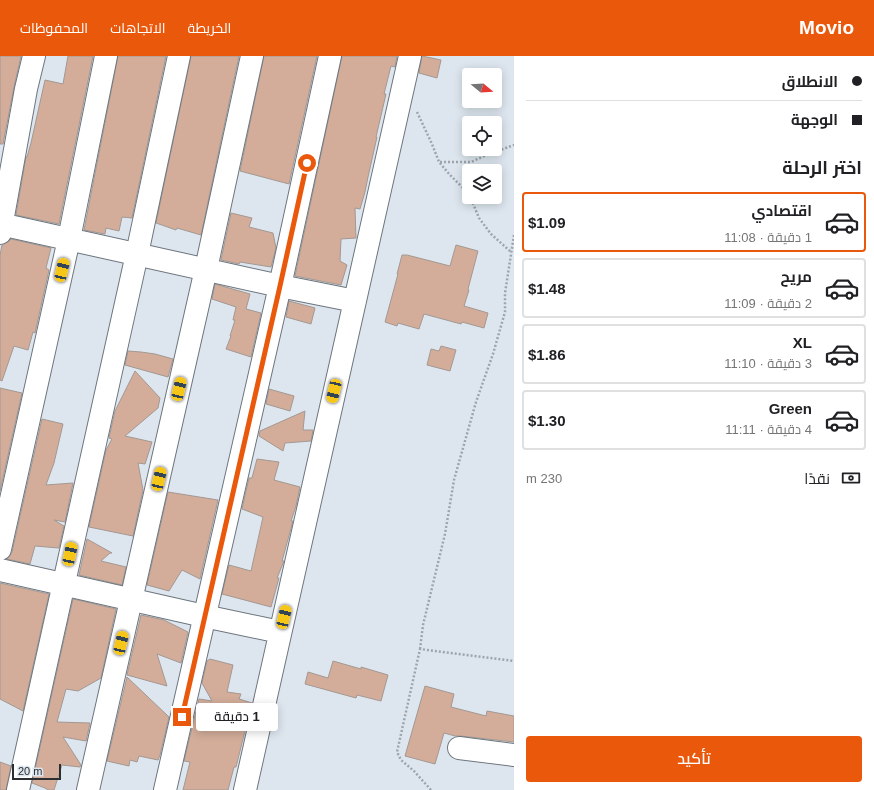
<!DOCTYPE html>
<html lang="ar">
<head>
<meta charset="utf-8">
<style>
	:root { --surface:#fff; --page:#f2f2f2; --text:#202124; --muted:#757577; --line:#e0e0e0; --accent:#ea580c }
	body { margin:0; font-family:Arial,Cairo,sans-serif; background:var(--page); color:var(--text); direction:rtl; height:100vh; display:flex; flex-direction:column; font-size:15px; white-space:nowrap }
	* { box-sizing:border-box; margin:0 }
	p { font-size:13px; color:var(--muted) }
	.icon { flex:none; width:22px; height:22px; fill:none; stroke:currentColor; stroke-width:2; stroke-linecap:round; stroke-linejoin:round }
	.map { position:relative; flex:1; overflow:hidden; direction:ltr }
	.details { display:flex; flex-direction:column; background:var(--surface); width:360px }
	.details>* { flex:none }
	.guide { display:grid; align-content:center; height:88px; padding:0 12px; background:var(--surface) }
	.needle { width:26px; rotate:108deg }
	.controls { position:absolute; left:462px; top:12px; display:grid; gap:8px }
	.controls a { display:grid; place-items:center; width:40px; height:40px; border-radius:4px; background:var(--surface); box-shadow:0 2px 10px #0003; font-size:20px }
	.scale { position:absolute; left:12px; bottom:10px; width:49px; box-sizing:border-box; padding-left:4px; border:2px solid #2c2f32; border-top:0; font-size:11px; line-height:14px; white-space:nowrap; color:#2c2f32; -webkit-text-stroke:3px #dde6ef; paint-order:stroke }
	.end { position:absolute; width:18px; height:18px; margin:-9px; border:5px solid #ea580c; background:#fff; box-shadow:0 0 0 2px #fff }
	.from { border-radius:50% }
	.bubble { position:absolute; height:28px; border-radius:4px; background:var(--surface); box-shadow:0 2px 10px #0003; font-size:13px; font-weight:600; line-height:28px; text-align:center; direction:rtl }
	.car { position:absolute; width:12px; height:24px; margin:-12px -6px; border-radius:5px; box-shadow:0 0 3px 1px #0007; background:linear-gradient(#f5c518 24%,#345 0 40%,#f5c518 0 76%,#345 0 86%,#f5c518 0) }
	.guide b { display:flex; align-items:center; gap:14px; height:38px; font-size:15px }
	.guide b+b { border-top:1px solid var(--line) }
	.guide i { width:10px; height:10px; background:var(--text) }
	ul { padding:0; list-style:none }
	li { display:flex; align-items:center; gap:12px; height:60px; margin:0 8px 6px; padding:0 4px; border:2px solid var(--line); border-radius:4px }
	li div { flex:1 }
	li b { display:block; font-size:15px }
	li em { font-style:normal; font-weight:600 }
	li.current { border-color:var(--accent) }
	li>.icon { width:36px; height:36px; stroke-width:1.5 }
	h2 { padding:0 12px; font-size:18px; line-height:48px }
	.pay { display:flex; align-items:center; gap:10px; height:44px; padding:0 12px; font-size:15px }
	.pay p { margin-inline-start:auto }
	.cta { display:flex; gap:8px; margin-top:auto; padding:8px 12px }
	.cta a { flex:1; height:46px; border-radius:4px; background:var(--accent); color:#fff; font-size:16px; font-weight:600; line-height:46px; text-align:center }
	header { display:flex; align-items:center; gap:24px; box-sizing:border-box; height:56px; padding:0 20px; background:var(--accent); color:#fff }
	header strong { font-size:19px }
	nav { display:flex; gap:22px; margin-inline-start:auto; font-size:14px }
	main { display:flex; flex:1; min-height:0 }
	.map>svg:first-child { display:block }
</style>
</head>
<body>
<header>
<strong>Movio</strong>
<nav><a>الخريطة</a><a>الاتجاهات</a><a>المحفوظات</a></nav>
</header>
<main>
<section class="details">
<div class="guide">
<b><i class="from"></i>الانطلاق</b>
<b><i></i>الوجهة</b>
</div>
<h2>اختر الرحلة</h2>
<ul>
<li class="current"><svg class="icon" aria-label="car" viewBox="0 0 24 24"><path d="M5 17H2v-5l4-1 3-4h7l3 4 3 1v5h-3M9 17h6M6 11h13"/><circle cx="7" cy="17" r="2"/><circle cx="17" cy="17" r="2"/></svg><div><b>اقتصادي</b><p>1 دقيقة · 11:08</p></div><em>$1.09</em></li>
<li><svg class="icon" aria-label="car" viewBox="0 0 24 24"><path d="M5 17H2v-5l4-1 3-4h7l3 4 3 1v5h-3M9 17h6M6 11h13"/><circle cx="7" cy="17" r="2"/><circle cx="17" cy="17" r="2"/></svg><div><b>مريح</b><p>2 دقيقة · 11:09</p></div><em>$1.48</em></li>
<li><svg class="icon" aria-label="car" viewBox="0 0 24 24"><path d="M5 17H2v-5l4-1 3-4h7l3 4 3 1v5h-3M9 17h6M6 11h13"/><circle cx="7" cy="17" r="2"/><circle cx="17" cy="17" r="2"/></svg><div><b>XL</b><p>3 دقيقة · 11:10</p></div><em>$1.86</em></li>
<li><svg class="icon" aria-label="car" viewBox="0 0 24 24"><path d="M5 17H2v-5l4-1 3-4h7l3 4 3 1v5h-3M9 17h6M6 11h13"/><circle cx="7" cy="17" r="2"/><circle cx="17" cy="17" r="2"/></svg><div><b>Green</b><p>4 دقيقة · 11:11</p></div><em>$1.30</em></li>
</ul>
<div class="pay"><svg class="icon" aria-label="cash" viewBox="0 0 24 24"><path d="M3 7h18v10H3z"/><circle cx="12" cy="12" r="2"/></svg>نقدًا<p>230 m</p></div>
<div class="cta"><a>تأكيد</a></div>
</section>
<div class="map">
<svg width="514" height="734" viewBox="0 0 514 734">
	<rect width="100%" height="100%" fill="#dde6ef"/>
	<path fill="#d3ad9a" stroke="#a39892" d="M0 0H21L14 31 3 88H0Z
		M68 0H93L59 168 16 159 26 101H27L31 87 45 24 63 28Z
		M118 0H166L132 162 122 161 119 175 106 172 105 178 84 174Z
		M191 0H239L201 179 177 172 176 174 156 167Z
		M264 0H317L289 128 240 115Z
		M342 0H397L395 11 391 10 384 38H386L376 81H377L368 121 365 136 360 153 355 152 356 182 341 183 340 205 347 209 341 229 295 220Z
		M422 0 441 4 437 22 419 17Z
		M231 157 252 162 249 171 273 177 276 192 271 211 240 206 239 208 221 204Z
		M11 183 51 192 46 212 49 214 35 277 33 276 28 294 14 290 2 325 0 324V199L2 189 9 185Z
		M456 189 478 195 468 233 469 234 464 250 488 257 484 272 462 266 461 268 424 258 419 273 398 267 397 270 385 266 398 218H397L402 199H407L450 210Z
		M215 228 250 238 246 253 261 257 251 301 226 293 231 280H230L235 264H233L236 251 212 243Z
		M289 245 315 252 311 268 286 261Z
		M441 290 456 294 450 315 427 309 431 293 439 295Z
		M128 295 141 296 155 298 173 303 168 321 125 309Z
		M135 315 160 342 158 352 125 380 152 386 145 408 138 407 143 434 133 480 89 471 106 394 112 383 109 382 115 355Z
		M0 332 22 337 0 435Z
		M269 333 294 340 290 355 266 348Z
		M305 355 303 374H313L311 385 285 387 283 395 259 380 260 375Z
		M42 363 63 368 54 407 46 429 73 427 65 466 54 464 64 470 59 492 35 490 30 508 7 503 9 501 12 496Z
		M257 403 279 406 274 424 300 431 296 450 291 465H293L290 476 282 505H284L277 522H279L271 551 222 538 229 509 251 515 263 461 242 453 249 422H252Z
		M168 436 218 444 200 523 182 514 169 535 147 529Z
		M87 483 112 497H110L101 505 126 511 122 529 79 519Z
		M0 527 49 538 23 655 0 643Z
		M73 543 116 553 101 622 78 635 66 633 57 666 90 667 86 685 63 681 81 709 80 711 62 709 54 734H48L45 732 32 727Z
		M141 559 164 564 188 576 181 607 157 598 167 630 127 619Z
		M210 603 233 609 227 636 241 638 239 643 252 647 236 711H234L228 734H183L190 706 184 705 199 643 212 645 202 627 207 605Z
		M333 605 361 613V611L388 619 381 645 357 639 356 642 305 628 308 616 328 622Z
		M127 621 169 661 160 699 158 704 139 700 137 706 130 704 129 710 107 705Z
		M425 630 454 638 451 651 486 660 487 655 514 660V686L461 680H455L444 677 435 708 405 700Z
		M0 706 11 710 6 734H0Z"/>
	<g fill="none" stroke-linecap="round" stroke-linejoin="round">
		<defs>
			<path id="minor" d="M0 168 280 230 355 245
				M0 177 26 33 34 0
				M0 493 69 183 106 0
				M0 514 204 560 280 576
				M459 692 514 699
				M18 734 137 198 179 0
				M88 734 206 213 252 0
				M165 734 280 230 330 0
				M245 734 410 0"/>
		</defs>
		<use href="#minor" stroke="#6d757d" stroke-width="24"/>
		<path stroke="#9da4ab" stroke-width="2.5" stroke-dasharray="2 2" stroke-linecap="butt" d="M417 56 432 88 439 106 450 119 465 134 472 145 479 162 491 178 511 196
			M440 106H471L489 98 514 89
			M420 593 423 569 445 478 454 424 476 346 493 298 505 256V237L514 179
			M431 734 414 715 401 704 397 696 420 593 514 605"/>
		<use href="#minor" stroke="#fff" stroke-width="22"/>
	</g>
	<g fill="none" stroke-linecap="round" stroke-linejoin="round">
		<path stroke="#ea580c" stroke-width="5" d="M182 661 280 230 307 107"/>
	</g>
</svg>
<div class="controls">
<a><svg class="needle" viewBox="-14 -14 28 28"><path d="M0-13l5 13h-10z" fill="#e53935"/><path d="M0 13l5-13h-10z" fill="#757577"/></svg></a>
<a><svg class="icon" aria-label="locate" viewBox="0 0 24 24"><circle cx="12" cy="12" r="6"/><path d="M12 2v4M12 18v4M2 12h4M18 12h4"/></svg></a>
<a><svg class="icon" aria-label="layers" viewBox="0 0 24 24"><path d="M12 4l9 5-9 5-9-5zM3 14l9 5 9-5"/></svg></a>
</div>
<div class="scale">20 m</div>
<i class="end from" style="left:307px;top:107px"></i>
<i class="end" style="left:182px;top:661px"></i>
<div class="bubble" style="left:196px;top:647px;width:82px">1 دقيقة</div>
<i class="car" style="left:62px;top:214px;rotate:13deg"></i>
<i class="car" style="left:179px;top:333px;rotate:13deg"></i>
<i class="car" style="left:334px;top:335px;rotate:193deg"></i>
<i class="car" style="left:159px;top:423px;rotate:13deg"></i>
<i class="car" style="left:70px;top:498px;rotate:12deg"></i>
<i class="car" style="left:284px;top:561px;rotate:13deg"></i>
<i class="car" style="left:121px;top:587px;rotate:13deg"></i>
</div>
</main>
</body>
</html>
